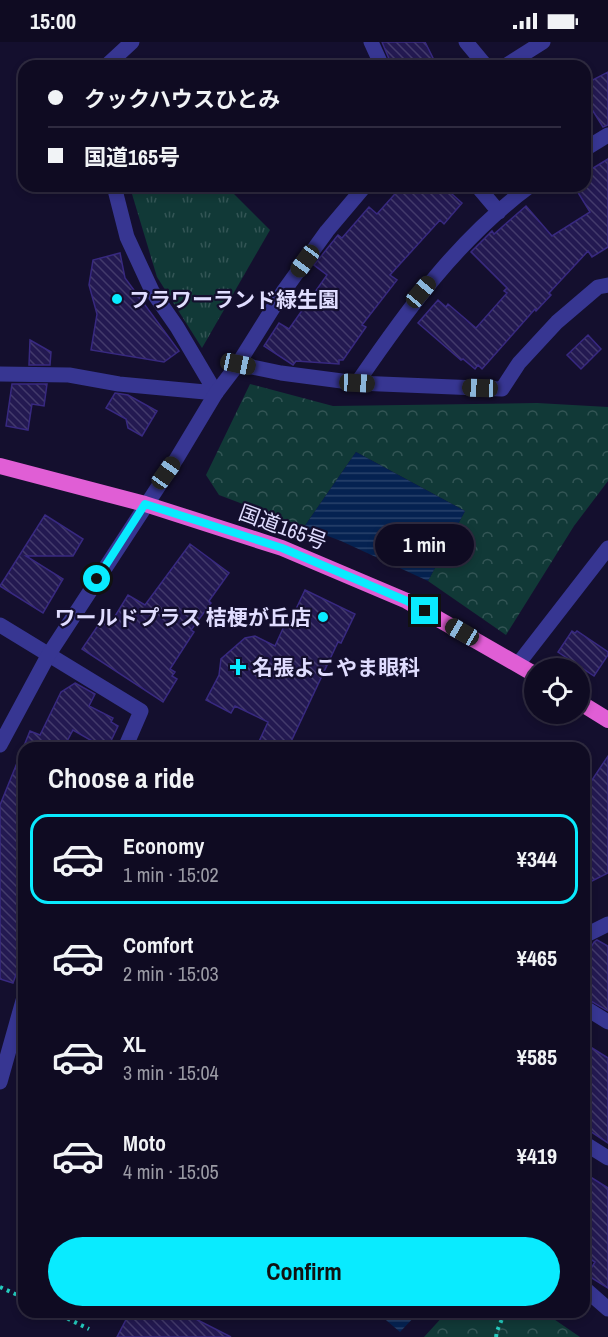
<!DOCTYPE html>
<html lang="en">
<head>
<meta charset="utf-8">
<style>
	:root { --surface:#0f0b22; --page:#18142a; --text:#f1f3f6; --muted:#9b9ba5; --line:#2f2b40; --accent:#09ebff }
	body { margin:0; font-family:"Archivo Narrow","Noto Sans JP",sans-serif; background:var(--page); color:var(--text); height:100vh; display:flex; flex-direction:column; font-size:22px; white-space:nowrap }
	* { box-sizing:border-box; margin:0 }
	p { font-size:20px; color:var(--muted) }
	.icon { flex:none; width:33px; height:33px; fill:none; stroke:currentColor; stroke-width:2; stroke-linecap:round; stroke-linejoin:round }
	.map { position:relative; flex:1; overflow:hidden }
	.sheet { position:absolute; left:18px; top:700px; width:572px; height:576px; display:flex; flex-direction:column; background:var(--surface); border-radius:18px; box-shadow:0 3px 9px #0003,0 0 0 2px var(--line) }
	.sheet>* { flex:none }
	.banner { position:absolute; left:18px; top:18px; width:573px; height:132px; border-radius:18px; box-shadow:0 3px 9px #0003,0 0 0 2px var(--line); display:grid; align-content:center; height:132px; padding:0 30px; background:var(--surface) }
	.fabs { position:absolute; left:524px; top:616px; display:grid; gap:12px }
	.fabs a { display:grid; place-items:center; width:66px; height:66px; border-radius:50%; background:var(--surface); box-shadow:0 3px 9px #0003,0 0 0 2px var(--line); font-size:30px }
	.end { position:absolute; width:27px; height:27px; margin:-14px; border:8px solid #09ebff; background:#111; box-shadow:0 0 0 3px #111 }
	.from { border-radius:50% }
	.bubble { position:absolute; height:42px; border-radius:21px; background:var(--surface); box-shadow:0 3px 9px #0003,0 0 0 2px var(--line); font-size:20px; font-weight:700; line-height:42px; text-align:center }
	.car { position:absolute; width:18px; height:36px; margin:-18px -9px; border-radius:8px; box-shadow:0 0 4px 2px #0007; background:linear-gradient(#222 24%,#8ab4d8 0 40%,#222 0 76%,#8ab4d8 0 86%,#222 0) }
	.banner b { display:flex; align-items:center; gap:21px; height:57px; font-size:22px }
	.banner b+b { border-top:2px solid var(--line) }
	.banner i { width:15px; height:15px; background:var(--text) }
	ul { padding:0; list-style:none }
	li { display:flex; align-items:center; gap:18px; height:90px; margin:0 12px 9px; padding:0 18px; border:3px solid transparent; border-radius:18px }
	li div { flex:1 }
	li b { display:block; font-size:22px }
	li em { font-style:normal; font-weight:700 }
	li.active { border-color:var(--accent) }
	li>.icon { width:54px; height:54px; stroke-width:1.5 }
	h2 { padding:0 30px; font-size:27px; line-height:72px }
	.action { display:flex; gap:12px; margin-top:auto; padding:12px 30px }
	.action a { flex:1; height:69px; border-radius:36px; background:var(--accent); color:#111; font-size:24px; font-weight:700; line-height:69px; text-align:center }
	.status { display:flex; justify-content:space-between; align-items:center; height:42px; padding:0 30px; background:var(--surface); direction:ltr }
	.status svg { height:16px; fill:currentColor }
	.map>svg:first-child { display:block }
</style>
</head>
<body>
<div class="status"><b>15:00</b><svg viewBox="0 0 49 12"><path d="M0 12V9h3v3zM5 12V6h3v6zM10 12V3h3v9zM15 12V0h3v12zM26 1h20v11H26zM47 4h2v5h-2z"/></svg></div>
<div class="map">
<svg width="608" height="1295" viewBox="0 0 608 1295">
	<defs>
		<pattern id="grass-tufts" width="24" height="20" patternUnits="userSpaceOnUse" patternTransform="scale(1.5)"><rect width="24" height="20" fill="#113937"/><path d="M3 7l-1-3M5 7V3M7 7l1-3M15 17l-1-3M17 17v-4M19 17l1-3" fill="none" stroke="#355"/></pattern>
		<pattern id="forest-crowns" width="20" height="18" patternUnits="userSpaceOnUse" patternTransform="scale(1.5)"><rect width="20" height="18" fill="#113937"/><path d="M2 6a3 3 0 1 1 6 0M12 15a3 3 0 1 1 6 0" fill="none" stroke="#355"/></pattern>
		<pattern id="water-rules" width="6" height="5" patternUnits="userSpaceOnUse" patternTransform="scale(1.5)"><rect width="6" height="5" fill="#052251"/><path d="M0 2.5h6" fill="none" stroke="#29426b"/></pattern>
		<pattern id="building-back-hatch" width="6" height="6" patternUnits="userSpaceOnUse" patternTransform="scale(1.5)"><rect width="6" height="6" fill="#231951"/><path d="M-1 5l2 2M0 0l6 6M5-1l2 2" fill="none" stroke="#433a6b"/></pattern>
	</defs>
	<rect width="100%" height="100%" fill="#140f2e"/>
	<path fill="url(#grass-tufts)" d="M233 151 270 188 202 306 157 235 132 152Z"/>
	<path fill="url(#forest-crowns)" d="M250 342 333 364 537 361 608 365V439L574 484 506 593 428 539 465 469 356 410 304 485 219 453 206 433Z
		M446 1271H545L580 1295H424Z"/>
	<path fill="url(#water-rules)" d="M356 410 465 469 428 539 341 499 304 485Z
		M382 1271 383 1270 418 1271 400 1290 380 1273Z"/>
	<path fill="url(#building-back-hatch)" stroke="#382980" stroke-width="1.5" d="M382 0H425L437 24H392Z
		M608 30V83L603 85 593 69 585 73V42Z
		M608 117V205L592 215 588 209 549 251 551 253 536 269 535 267 482 327 478 323 475 327 463 317 461 318 418 281 438 258 446 265 448 262 476 286 507 251 504 249 507 246 471 210 492 189 494 192 526 164 552 194 590 170 574 144H585V131Z
		M402 144H443L462 161 444 182 440 178 390 233 397 238 362 283 366 285 343 318H339V322L296 319 293 323 264 304 279 281 289 287 327 233 314 223 338 193 342 196 369 165 377 172Z
		M120 211 125 236 179 309 164 320 91 308 97 272 89 243 93 218Z
		M588 293 601 307 581 327 567 313Z
		M30 298 51 310 50 323H29Z
		M12 342H47L44 364 32 362 28 388 6 384Z
		M115 351 128 353 157 369 142 394 128 386 126 377 106 366Z
		M45 473 83 497 73 514H26L63 537 43 571 0 544Z
		M190 502 229 531 209 559 211 561 191 588 194 590 170 627 175 630 172 634 177 637 163 660 82 607 101 579 109 584 128 553 145 563Z
		M305 548 355 572 341 601 338 600 288 706H256L268 680 235 664 231 671 206 658 219 633 221 617 245 596 255 594 275 604 285 582 288 584Z
		M572 589 575 591 577 589 608 610V613L594 634 558 610Z
		M75 641 95 652 89 664 113 676 111 680 118 684 110 701 107 699 104 706 73 688 64 705 67 706H24V910L13 941 0 937V763L30 689 40 693 61 650Z
		M608 714V831L584 843V750Z
		M597 898 608 904V969L584 955V906L589 909 594 900Z
		M584 1001 608 1016V1101L584 1085Z
		M584 1131 608 1146V1246L587 1233 595 1220 584 1213Z
		M130 1270H182L231 1295H117Z"/>
	<g fill="none" stroke-linecap="round" stroke-linejoin="round">
		<path stroke="#24cbbe" stroke-width="4" stroke-dasharray="3 4.5" stroke-linecap="butt" d="M0 1245 24 1256
			M54 1270 89 1287
			M496 1295 497 1289 505 1270"/>
		<path stroke="#373692" stroke-width="15" d="M371 0 382 24
			M466 0 486 24
			M106 24 132 0
			M585 107 608 93
			M114 144 127 195 152 249 177 285 216 351
			M477 144 499 170
			M238 322 281 331 357 341 502 347 519 321 557 280 598 245 608 243
			M0 332 69 333 119 342 216 351
			M357 341C407 268 458 197 530 144
			M0 583 141 669 125 706
			M518 622 608 506
			M584 894 608 882
			M584 965 608 980
			M0 1040 24 955
			M584 1101 608 1116
			M584 1246 608 1267"/>
		<path stroke="#373692" stroke-width="15" d="M505 24 543 0
			M0 703 49 612 177 416 216 351 238 322 283 250 327 189 365 144"/>
		<path stroke="#e05ed5" stroke-width="16" d="M0 424 145 462 282 506 407 559 534 632
			M579 660 608 678"/>
	</g>
	<g fill="none" stroke-linecap="round" stroke-linejoin="round">
		<path stroke="#09ebff" stroke-width="8" d="M97 537 145 462 282 506 407 559 425 569"/>
	</g>
	<g fill="#09ebff" stroke="#140f2e" stroke-width="2">
		<circle cx="117" cy="257" r="6"/>
		<circle cx="323" cy="575" r="6"/>
		<path d="M235 616h6v6h6v6h-6v6h-6v-6h-6v-6h6z"/>
	</g>
	<g text-anchor="middle" dominant-baseline="central" stroke-width="4.5" stroke-linejoin="round" paint-order="stroke">
		<g font-size="21" font-weight="bold" fill="#e0ddff" stroke="#140f2e" text-anchor="start">
			<text x="129" y="257">フラワーランド緑生園</text>
			<text x="311" y="575" text-anchor="end">ワールドプラス 桔梗が丘店</text>
			<text x="252" y="625">名張よこやま眼科</text>
		</g>
		<g font-size="21" fill="#e0ddff" stroke="#140f2e">
			<text transform="translate(283 485) rotate(20)">国道165号</text>
		</g>
	</g>
</svg>
<div class="fabs">
<a><svg class="icon" aria-label="locate" viewBox="0 0 24 24"><circle cx="12" cy="12" r="6"/><path d="M12 2v4M12 18v4M2 12h4M18 12h4"/></svg></a>
</div>
<i class="end from" style="left:97px;top:537px"></i>
<i class="end" style="left:425px;top:569px"></i>
<div class="bubble" style="left:375px;top:482px;width:99px">1 min</div>
<i class="car" style="left:305px;top:219px;rotate:216deg"></i>
<i class="car" style="left:421px;top:250px;rotate:40deg"></i>
<i class="car" style="left:238px;top:322px;rotate:102deg"></i>
<i class="car" style="left:357px;top:341px;rotate:93deg"></i>
<i class="car" style="left:480px;top:346px;rotate:272deg"></i>
<i class="car" style="left:166px;top:431px;rotate:35deg"></i>
<i class="car" style="left:462px;top:590px;rotate:300deg"></i>
<div class="banner">
<b><i class="from"></i>クックハウスひとみ</b>
<b><i></i>国道165号</b>
</div>
<section class="sheet">
<h2>Choose a ride</h2>
<ul>
<li class="active"><svg class="icon" aria-label="car" viewBox="0 0 24 24"><path d="M5 17H2v-5l4-1 3-4h7l3 4 3 1v5h-3M9 17h6M6 11h13"/><circle cx="7" cy="17" r="2"/><circle cx="17" cy="17" r="2"/></svg><div><b>Economy</b><p>1 min · 15:02</p></div><em>¥344</em></li>
<li><svg class="icon" aria-label="car" viewBox="0 0 24 24"><path d="M5 17H2v-5l4-1 3-4h7l3 4 3 1v5h-3M9 17h6M6 11h13"/><circle cx="7" cy="17" r="2"/><circle cx="17" cy="17" r="2"/></svg><div><b>Comfort</b><p>2 min · 15:03</p></div><em>¥465</em></li>
<li><svg class="icon" aria-label="car" viewBox="0 0 24 24"><path d="M5 17H2v-5l4-1 3-4h7l3 4 3 1v5h-3M9 17h6M6 11h13"/><circle cx="7" cy="17" r="2"/><circle cx="17" cy="17" r="2"/></svg><div><b>XL</b><p>3 min · 15:04</p></div><em>¥585</em></li>
<li><svg class="icon" aria-label="car" viewBox="0 0 24 24"><path d="M5 17H2v-5l4-1 3-4h7l3 4 3 1v5h-3M9 17h6M6 11h13"/><circle cx="7" cy="17" r="2"/><circle cx="17" cy="17" r="2"/></svg><div><b>Moto</b><p>4 min · 15:05</p></div><em>¥419</em></li>
</ul>
<div class="action"><a>Confirm</a></div>
</section>
</div>
</body>
</html>
